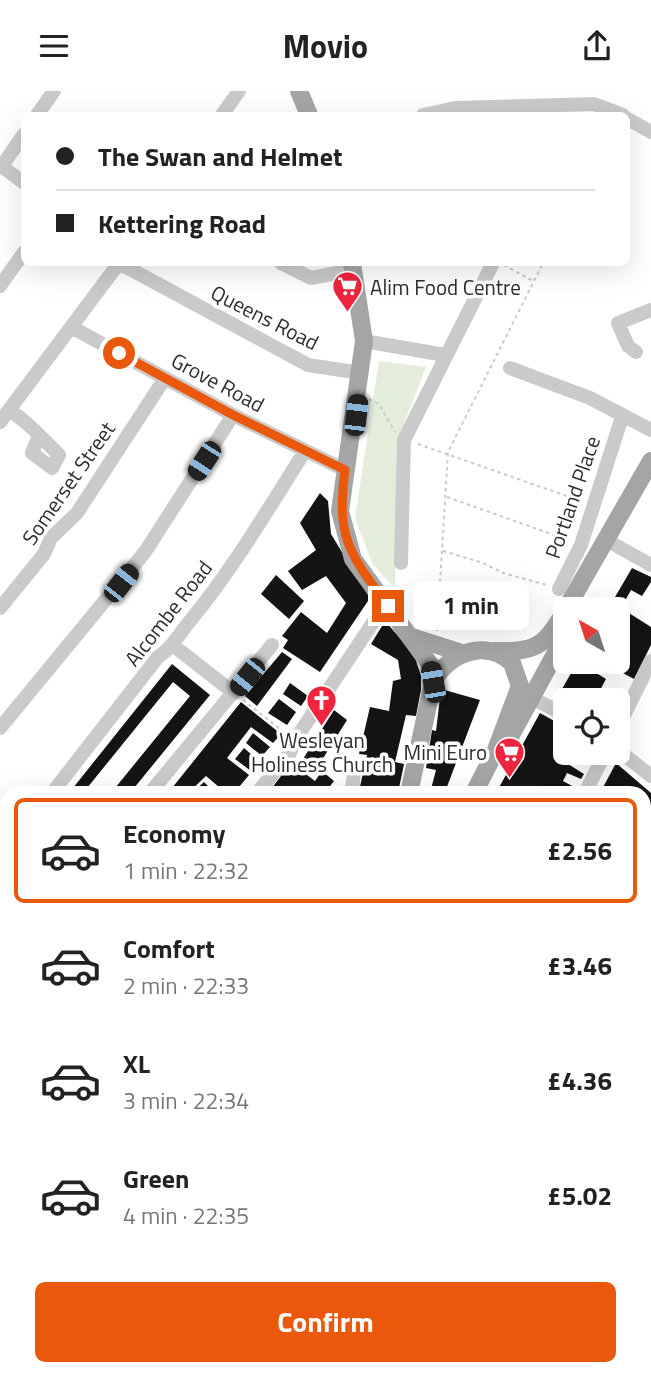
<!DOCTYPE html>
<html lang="en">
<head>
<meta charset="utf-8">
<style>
	:root { --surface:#fff; --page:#f6f6f6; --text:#222; --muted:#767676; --line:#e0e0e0; --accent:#ea580c }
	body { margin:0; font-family:"Titillium Web",sans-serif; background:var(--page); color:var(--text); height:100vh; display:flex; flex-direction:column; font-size:26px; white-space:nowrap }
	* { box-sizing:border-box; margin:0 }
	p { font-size:23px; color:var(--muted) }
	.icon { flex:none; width:38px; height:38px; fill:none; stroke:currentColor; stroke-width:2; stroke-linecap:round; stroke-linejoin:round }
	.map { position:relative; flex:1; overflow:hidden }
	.details { position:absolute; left:0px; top:695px; width:651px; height:590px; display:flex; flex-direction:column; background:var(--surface); border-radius:21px 21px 0 0; box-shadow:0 7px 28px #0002 }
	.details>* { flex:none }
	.top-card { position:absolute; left:21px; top:21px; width:609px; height:154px; border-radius:10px; box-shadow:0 7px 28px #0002; display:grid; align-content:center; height:154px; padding:0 35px; background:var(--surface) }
	.needle { width:46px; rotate:321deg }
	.tools { position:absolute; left:553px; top:506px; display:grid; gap:14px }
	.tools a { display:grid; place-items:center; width:77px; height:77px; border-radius:10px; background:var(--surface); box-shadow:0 7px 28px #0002; font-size:35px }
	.end { position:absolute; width:32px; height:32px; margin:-16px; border:9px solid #ea580c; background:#fff; box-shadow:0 0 0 4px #fff }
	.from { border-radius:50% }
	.bubble { position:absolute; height:49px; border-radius:10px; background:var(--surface); box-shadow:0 7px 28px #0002; font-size:23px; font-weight:700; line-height:49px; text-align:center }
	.car { position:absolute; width:21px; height:42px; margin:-21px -10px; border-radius:9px; box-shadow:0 0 5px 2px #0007; background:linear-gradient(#222 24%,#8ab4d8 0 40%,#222 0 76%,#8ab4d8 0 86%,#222 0) }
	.top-card b { display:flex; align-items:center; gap:24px; height:66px; font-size:26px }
	.top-card b+b { border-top:2px solid var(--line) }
	.top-card i { width:18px; height:18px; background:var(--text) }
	ul { padding:12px 0 0; list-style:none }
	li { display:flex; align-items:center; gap:21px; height:105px; margin:0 14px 10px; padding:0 21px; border:4px solid transparent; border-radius:10px }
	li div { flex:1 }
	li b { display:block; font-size:26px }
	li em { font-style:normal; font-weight:700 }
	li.current { border-color:var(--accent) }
	li>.icon { width:63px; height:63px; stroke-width:1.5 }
	.button { display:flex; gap:14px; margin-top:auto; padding:14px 35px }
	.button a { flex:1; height:80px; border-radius:10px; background:var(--accent); color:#fff; font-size:28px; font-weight:700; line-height:80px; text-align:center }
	header { display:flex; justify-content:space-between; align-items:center; height:91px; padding:0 35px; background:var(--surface); font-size:32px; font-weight:700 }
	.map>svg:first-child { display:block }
</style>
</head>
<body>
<header><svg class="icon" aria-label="menu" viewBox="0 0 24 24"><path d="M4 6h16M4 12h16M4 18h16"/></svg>Movio<svg class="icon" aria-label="share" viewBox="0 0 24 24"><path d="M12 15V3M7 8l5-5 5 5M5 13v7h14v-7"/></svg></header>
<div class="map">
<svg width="651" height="1284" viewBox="0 0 651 1284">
	<rect width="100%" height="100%" fill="#fff"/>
	<path fill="#e4ecda" d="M379 270 426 276 397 350 395 497 373 474 355 427Z
		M446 1278H512C499 1284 460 1284 446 1278Z"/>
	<path fill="#141414" d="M320 402 328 410 331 443 370 507 320 581 283 557 288 549 282 545 301 521 327 542 346 512 326 485 302 499 288 480 316 459 300 432Z
		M632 477 651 486V491L642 505 631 499 621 517 651 536V554L634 588 610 575 607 580 597 574 593 580 606 588 598 603 591 599 585 609H565V619L554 612 578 570H618V518H608Z
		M276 484 304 510 289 528 261 503Z
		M385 530 414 563 421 585V599L416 625 406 624 395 671 404 673 398 702H365L359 700 367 664 359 663 370 616 389 620 393 590 401 588 398 569 371 553Z
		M282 561 292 568 257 615 245 605Z
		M172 573 210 604 130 702H111L190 605 173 591 83 702H69Z
		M290 592 308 605 301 615 283 603Z
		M441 598 480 609 445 701 431 698 436 679 426 677 432 639 436 640Z
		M279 608 296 621 287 634 268 622Z
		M241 611 281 643 273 652 251 636 227 667 249 684 234 702H226L206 685 188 702H168Z
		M334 619 347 629 317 677 303 668Z
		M540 622 565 636V662H571L569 665 572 667 568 673 584 683 581 688 567 682 563 690 574 696 571 702H559L549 697 547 702 537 698 535 702H496Z
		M253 642 270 656 262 665 246 652Z
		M244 657 259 670 251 680 235 668Z
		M291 672 315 690 322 680 334 690 325 702H268Z
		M616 672 651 702V718L644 713V702H631L624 696 621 702H600Z
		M204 691 215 702H192Z
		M651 744V769L644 778V753Z
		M2 772H7V796H5Z
		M644 862 651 868V886L644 881Z
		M644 920 651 925V940L644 935Z
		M0 932 7 961V968L0 969Z
		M644 958 651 963V981L644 976Z
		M644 1016 651 1021V1037L644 1032Z
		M651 1098 648 1116 650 1118 645 1125 651 1129V1141L644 1137V1099L649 1102Z
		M651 1213V1233L647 1235 651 1244 649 1273 644 1266V1222Z
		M1 1252 7 1257V1278L0 1284Z
		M136 1278H152L157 1284H130Z
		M163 1278H169L177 1284H158Z
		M235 1278H274L280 1284H231Z
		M322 1278H339L335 1284Z
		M396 1278H410L417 1284H405Z
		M568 1278H597L591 1282 593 1284H573Z"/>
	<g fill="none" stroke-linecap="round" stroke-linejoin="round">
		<path stroke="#cacaca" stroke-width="2" stroke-dasharray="3.5 3.5" stroke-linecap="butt" d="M504 174 533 190
			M369 308 379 313 395 341
			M418 353 581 410
			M447 406 571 450
			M443 460 483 472 503 482 547 494
			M437 540 448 361 543 172
			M243 609 285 642
			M0 1098 7 1092
			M0 1185V1211
			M471 1278 475 1284
			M485 1284 488 1278"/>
		<path stroke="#cacaca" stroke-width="14" d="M37 24 54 0
			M222 24 239 0
			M423 24 455 17 594 13 623 24
			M626 27 651 41
			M0 74 24 92
			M2 75 24 43
			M119 172 308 274 361 282
			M281 172 311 187 353 179
			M0 195 24 161
			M73 237 233 324 345 379
			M364 250 445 264
			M636 261 628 255 618 232 651 219
			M510 277 590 307 651 339
			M9 319C28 331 43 348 59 364L52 377 32 362 39 345
			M0 331 119 172
			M606 449 651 474
			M401 472 404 349 493 172
			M559 498 581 454 622 326
			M0 517 44 463 51 447 77 422 165 287
			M174 555 234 602
			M532 607 565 624
			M618 636 651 570
			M0 637 145 461 233 324
			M618 659 651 685
			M354 683 352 697 358 702
			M52 702 158 566C173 556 178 544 190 530 233 478 268 418 305 360
			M150 702 272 554
			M257 702 290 662 295 649 372 533 388 515
			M585 702 605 662
			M644 740 651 730
			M0 766 7 757
			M644 849 651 855
			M0 864 7 862
			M0 879 7 903
			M644 950 651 955
			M0 1007 7 998
			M644 1044 651 1049
			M644 1186 651 1181
			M0 1237 7 1244
			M178 1278 187 1284
			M291 1278 300 1284
			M433 1278 442 1284
			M56 1284 64 1278
			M118 1284 120 1278
			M218 1284 220 1278
			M353 1284 358 1278
			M523 1284 531 1278"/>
		<path stroke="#a5a5a5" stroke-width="18" d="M299 0 309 24
			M352 172 364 250 340 420 353 468 431 575 433 591
			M566 518 651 370
			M412 546 462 562
			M494 560C536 561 544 556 565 520
			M511 644 565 545
			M409 702 433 591C448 562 486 547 512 572L520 595 496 659 474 702
			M0 1039 7 1038
			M0 1053 7 1052
			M644 1149 651 1153"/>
	</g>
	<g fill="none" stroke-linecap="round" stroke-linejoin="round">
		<path stroke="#ea580c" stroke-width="9" d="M119 262 233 324 345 379C336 447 349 462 388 515"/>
	</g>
	<defs>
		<symbol id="supermarket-pin" viewBox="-11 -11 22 30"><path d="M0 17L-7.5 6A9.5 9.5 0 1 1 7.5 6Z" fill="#ee253d" stroke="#fff"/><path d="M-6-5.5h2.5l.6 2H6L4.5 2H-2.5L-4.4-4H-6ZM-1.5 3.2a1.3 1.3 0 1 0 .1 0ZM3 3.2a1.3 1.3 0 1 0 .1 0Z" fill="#fff"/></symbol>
		<symbol id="church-pin" viewBox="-11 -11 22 30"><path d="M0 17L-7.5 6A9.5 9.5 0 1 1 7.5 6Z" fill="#ee253d" stroke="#fff"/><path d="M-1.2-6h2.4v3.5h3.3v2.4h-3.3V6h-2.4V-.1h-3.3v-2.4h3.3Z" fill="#fff"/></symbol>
	</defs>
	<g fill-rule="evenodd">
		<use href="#supermarket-pin" x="330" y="178" width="35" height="47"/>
		<use href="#church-pin" x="304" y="592" width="35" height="47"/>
		<use href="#supermarket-pin" x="492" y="644" width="35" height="47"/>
	</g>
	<g text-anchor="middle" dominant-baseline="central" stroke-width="7" stroke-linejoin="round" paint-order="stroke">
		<g font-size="21" fill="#2d2d2d" stroke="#fff" text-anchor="start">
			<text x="370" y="196">Alim Food Centre</text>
			<text x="322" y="649" text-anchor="middle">Wesleyan<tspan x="322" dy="24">Holiness Church</tspan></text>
			<text x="487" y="661" text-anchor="end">Mini Euro</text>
		</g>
		<g font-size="21" fill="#2d2d2d" stroke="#fff">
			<text transform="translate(265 226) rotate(27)">Queens Road</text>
			<text transform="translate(218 291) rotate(28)">Grove Road</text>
			<text transform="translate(68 392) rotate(-55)">Somerset Street</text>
			<text transform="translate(572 406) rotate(-71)">Portland Place</text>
			<text transform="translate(168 522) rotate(-52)">Alcombe Road</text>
		</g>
	</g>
</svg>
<div class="tools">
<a><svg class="needle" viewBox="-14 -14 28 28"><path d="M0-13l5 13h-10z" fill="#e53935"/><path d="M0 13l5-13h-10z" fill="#767676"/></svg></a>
<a><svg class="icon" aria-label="locate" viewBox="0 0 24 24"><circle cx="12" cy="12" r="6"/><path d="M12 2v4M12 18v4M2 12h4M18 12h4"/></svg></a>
</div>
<i class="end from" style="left:119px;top:262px"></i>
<i class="end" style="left:388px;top:515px"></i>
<div class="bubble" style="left:413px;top:490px;width:116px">1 min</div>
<i class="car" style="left:356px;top:324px;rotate:7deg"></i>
<i class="car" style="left:204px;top:370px;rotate:213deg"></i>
<i class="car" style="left:121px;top:492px;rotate:38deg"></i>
<i class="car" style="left:247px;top:586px;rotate:219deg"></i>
<i class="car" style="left:433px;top:591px;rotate:350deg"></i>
<div class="top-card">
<b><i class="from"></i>The Swan and Helmet</b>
<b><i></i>Kettering Road</b>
</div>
<section class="details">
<ul>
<li class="current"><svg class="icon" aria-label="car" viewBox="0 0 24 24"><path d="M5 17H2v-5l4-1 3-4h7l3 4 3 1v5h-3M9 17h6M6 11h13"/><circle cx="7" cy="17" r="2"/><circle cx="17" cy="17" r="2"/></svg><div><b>Economy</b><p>1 min · 22:32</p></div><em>£2.56</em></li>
<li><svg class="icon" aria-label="car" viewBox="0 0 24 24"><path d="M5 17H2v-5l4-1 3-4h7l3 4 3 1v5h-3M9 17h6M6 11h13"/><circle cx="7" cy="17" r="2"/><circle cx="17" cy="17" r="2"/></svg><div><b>Comfort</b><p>2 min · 22:33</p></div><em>£3.46</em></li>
<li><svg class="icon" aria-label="car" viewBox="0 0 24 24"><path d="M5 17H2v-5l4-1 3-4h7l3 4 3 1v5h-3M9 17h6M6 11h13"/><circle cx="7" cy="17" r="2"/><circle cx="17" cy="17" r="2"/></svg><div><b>XL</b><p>3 min · 22:34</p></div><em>£4.36</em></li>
<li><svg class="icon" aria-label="car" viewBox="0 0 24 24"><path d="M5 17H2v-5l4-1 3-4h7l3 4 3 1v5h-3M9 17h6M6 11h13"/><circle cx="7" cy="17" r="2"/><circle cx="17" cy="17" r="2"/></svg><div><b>Green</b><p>4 min · 22:35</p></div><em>£5.02</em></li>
</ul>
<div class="button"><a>Confirm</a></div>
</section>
</div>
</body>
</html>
